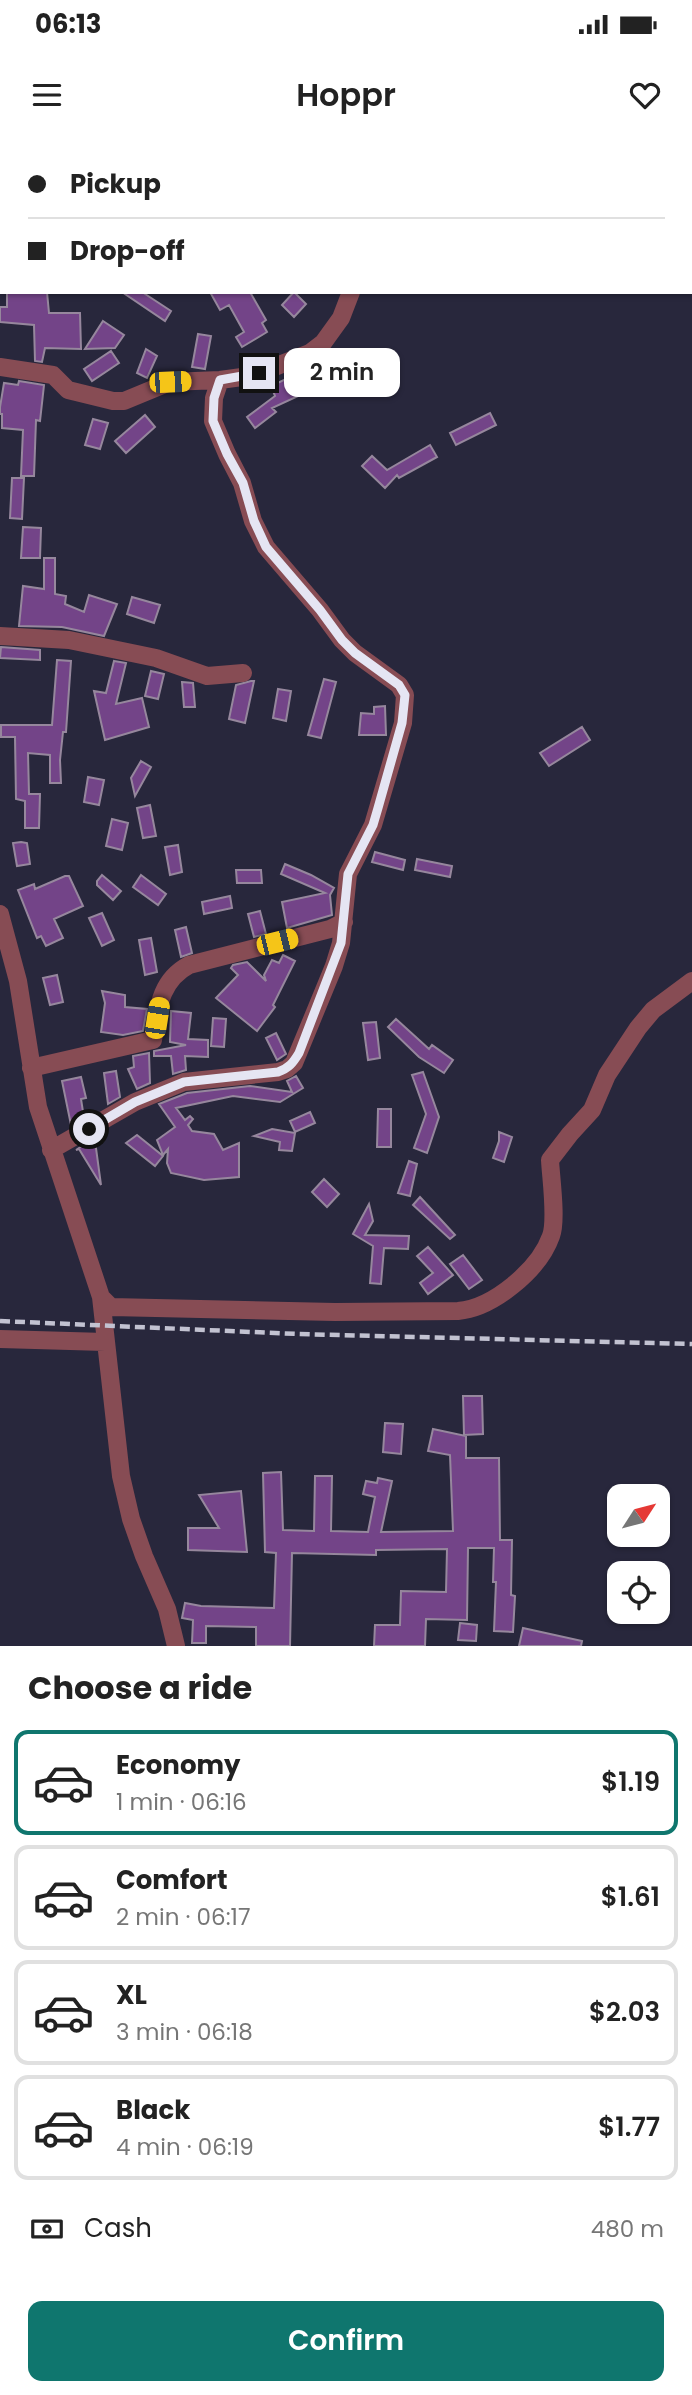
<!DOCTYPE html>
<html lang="en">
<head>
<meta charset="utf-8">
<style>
	:root { --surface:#fff; --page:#f2f2f2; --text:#222; --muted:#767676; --line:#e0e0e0; --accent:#0f766e }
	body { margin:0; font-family:Poppins,sans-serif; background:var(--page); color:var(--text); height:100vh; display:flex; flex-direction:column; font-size:26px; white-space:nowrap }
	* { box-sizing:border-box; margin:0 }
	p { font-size:23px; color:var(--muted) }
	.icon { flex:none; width:38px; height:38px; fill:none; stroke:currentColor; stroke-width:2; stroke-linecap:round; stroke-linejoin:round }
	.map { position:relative; height:1506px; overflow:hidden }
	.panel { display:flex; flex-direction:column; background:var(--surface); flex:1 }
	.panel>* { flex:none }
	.hud { position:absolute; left:0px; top:0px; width:693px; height:154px; box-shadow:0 2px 5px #0004; display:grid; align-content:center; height:154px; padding:0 28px; background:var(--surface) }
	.needle { width:46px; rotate:54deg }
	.controls { position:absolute; left:607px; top:1344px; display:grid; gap:14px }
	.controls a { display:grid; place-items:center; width:63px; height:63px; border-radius:14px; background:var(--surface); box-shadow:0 2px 5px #0004; font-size:35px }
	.end { position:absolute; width:32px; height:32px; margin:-16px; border:9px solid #e5e5f3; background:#111; box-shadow:0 0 0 4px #111 }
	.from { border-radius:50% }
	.bubble { position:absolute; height:49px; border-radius:14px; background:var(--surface); box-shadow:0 2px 5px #0004; font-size:23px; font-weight:600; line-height:49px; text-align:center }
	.car { position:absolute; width:21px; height:42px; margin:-21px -10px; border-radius:9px; box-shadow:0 0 5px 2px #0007; background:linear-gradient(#f5c518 24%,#345 0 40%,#f5c518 0 76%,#345 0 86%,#f5c518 0) }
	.hud b { display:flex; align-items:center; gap:24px; height:66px; font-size:26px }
	.hud b+b { border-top:2px solid var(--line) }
	.hud i { width:18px; height:18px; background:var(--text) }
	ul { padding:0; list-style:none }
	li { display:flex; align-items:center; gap:21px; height:105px; margin:0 14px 10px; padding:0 14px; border:4px solid var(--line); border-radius:14px }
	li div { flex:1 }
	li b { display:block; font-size:26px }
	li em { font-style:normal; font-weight:600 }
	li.selected { border-color:var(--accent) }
	li>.icon { width:63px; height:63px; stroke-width:1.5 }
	h2 { padding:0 28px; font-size:32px; line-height:84px }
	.pay { display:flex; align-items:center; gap:18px; height:77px; padding:0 28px; font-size:26px }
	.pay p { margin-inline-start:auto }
	.primary-button { display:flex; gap:14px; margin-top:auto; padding:14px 28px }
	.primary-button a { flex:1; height:80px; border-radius:14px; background:var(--accent); color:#fff; font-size:28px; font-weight:600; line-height:80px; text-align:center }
	.status { display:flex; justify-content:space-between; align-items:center; height:49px; padding:0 35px; background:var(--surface); direction:ltr }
	.status svg { height:19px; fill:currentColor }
	header { display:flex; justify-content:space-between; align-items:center; height:91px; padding:0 28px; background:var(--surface); font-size:32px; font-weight:600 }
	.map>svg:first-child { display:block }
</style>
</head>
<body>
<div class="status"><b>06:13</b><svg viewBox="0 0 49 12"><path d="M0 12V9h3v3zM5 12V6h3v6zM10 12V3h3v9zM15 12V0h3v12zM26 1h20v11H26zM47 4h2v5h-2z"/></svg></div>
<header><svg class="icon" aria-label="menu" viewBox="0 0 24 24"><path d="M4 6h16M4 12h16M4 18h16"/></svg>Hoppr<svg class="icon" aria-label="heart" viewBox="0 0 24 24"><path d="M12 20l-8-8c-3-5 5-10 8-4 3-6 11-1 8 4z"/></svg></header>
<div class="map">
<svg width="692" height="1506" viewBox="0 0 692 1506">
	<rect width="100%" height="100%" fill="#28273c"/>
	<path fill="#734488" stroke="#96879d" stroke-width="2" d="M7 152H47L49 173H80L81 209 45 208 42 222 35 221 34 185 0 182V167H7Z
		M122 152H142L171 171 165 181Z
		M210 152H250L266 180 262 183 267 192 242 207 236 197 244 192 229 165 220 170Z
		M294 152 306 164 294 177 282 165Z
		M103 181 124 195 115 208 85 209Z
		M198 194 211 196 205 229 192 227Z
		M146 209 157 216 147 238 137 233Z
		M111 211 119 223 92 241 84 229Z
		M301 232 309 251 272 268 276 272 255 288 247 277 275 256 271 246Z
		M19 241 44 245 40 281 36 280 34 336H21L23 290 2 288V274H0V267L4 243 18 245Z
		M490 273 496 285 456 305 450 293Z
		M145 275 155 287 126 313 115 301Z
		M93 279 108 283 100 309 85 305Z
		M430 305 437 317 399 338 397 335 385 348 362 326 372 316 387 330Z
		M12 338H24L22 379 10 378Z
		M23 387 41 388 40 418H21Z
		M44 418H55V454L66 456 65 464 84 472 89 455 117 464 104 496 62 487 19 486 23 446 44 449Z
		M132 457 160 465 154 483 127 474Z
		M1 507 40 510V520L0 518Z
		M57 520 71 521 66 592H63L60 620 61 643H50V615L28 613 29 654H40L39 688H25V661L16 659 15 597H1V585H52Z
		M114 521 126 523 116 564 142 558 149 587 105 600 94 551 106 553Z
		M151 531 164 534 158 559 145 556Z
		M324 539 336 542 321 598 308 595Z
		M251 541H254L245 583 229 579 236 545Z
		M182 542 193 543 195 567H184Z
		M278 549 291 551 286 581 273 578Z
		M385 566 386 595H359L361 573 374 574V567Z
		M582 587 590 600 549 626 540 613Z
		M141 621 151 627 135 656 131 638Z
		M88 637 104 640 99 665 84 662Z
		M150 665 156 696 143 698 137 668Z
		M112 679 128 683 122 710 106 706Z
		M21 702 27 703 30 724 17 726 13 703Z
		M178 705 182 732 170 735 165 707Z
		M375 712 405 720 403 730 372 722Z
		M417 719 452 726 450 737 415 730Z
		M285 724 311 735 334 748 330 755 332 775 287 788 282 762 325 753 281 734Z
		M236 730H261L262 743H237Z
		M102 735 121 751 113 760 97 745V741Z
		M141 735 166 754 158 765 133 747Z
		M65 736H69L83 766 54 779 63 798 46 806 41 796 37 798 18 750 34 744 35 749Z
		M230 756 232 768 204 774 202 762Z
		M260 771 266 794 254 797 248 774Z
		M102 773 114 800 102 806 89 778Z
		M186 787 192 813 181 817 175 790Z
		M151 798 157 832 145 835 139 800Z
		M283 815 295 821 273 865 275 867 257 891 216 858 238 835 231 828 233 825 247 822 266 841 264 835 272 820 279 823Z
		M57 835 63 862 50 865 43 838Z
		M102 851 125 855V867L147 869 143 891 123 895 101 892 105 863Z
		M171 871 191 873 188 899 208 900V917L185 916 186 930 173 934 171 916H154V911L186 905 170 902Z
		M213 878 226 879 224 907 211 906Z
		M396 879 429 909 432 905 453 920 444 933 419 917 388 887Z
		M376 882 380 918 368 920 363 883Z
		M276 893 286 914 277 920 266 898Z
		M149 913 150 943 137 949 128 929 134 927 133 916Z
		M116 931 120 957 108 964 104 933Z
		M423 932 439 977 427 1013 414 1008 426 974 412 935Z
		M296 936 303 948 280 962 233 956 176 968 185 980 190 976 193 979 188 985 192 991 214 994 223 1010 239 1003V1037L204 1040 171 1033 167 1023 168 1009 163 1015 157 1000 175 987 159 964 187 953 250 946 292 952 287 941Z
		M81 937 86 958 81 959 84 978 71 985 62 941Z
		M378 969H391V1007H377Z
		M310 972 315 983 295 992 290 981Z
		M272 989 295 993 292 1011 279 1010 280 1002 254 996Z
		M499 992 512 997 504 1022 493 1018 499 1001Z
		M137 995 163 1016 155 1026 126 1003Z
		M91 1000 96 1008 101 1045 79 1009 76 1010Z
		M409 1021 417 1024 410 1056 398 1053Z
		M324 1039 339 1054 327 1067 312 1052Z
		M420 1057 455 1095 450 1099 413 1065Z
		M369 1064 373 1081 365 1095 409 1096 408 1109 384 1108 381 1144 370 1143 373 1106 353 1094Z
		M428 1107 453 1135 428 1154 420 1143 433 1133 417 1116Z
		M463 1115 482 1140 469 1149 450 1124Z
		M463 1256H482L483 1294 464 1295Z
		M385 1283 403 1284 401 1314 383 1312Z
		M433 1289 466 1296V1318H499L500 1400H512L511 1455 515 1456 513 1492 494 1491 496 1442H493L494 1408H468L467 1480 426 1479 425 1506H374L375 1485H400L401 1451 446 1452 447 1409 376 1410V1415L292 1413 290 1506H256V1487L206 1486V1503H192L193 1480 182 1478 185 1463 201 1466 274 1468 276 1413 265 1412 263 1333 281 1332 283 1390 314 1391 315 1336H332L331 1391 368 1392 375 1357 363 1354 366 1341 377 1343 378 1338 392 1341 381 1392 453 1391 450 1315 428 1311Z
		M241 1351 247 1412 188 1410V1388H219L199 1355Z
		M460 1483 477 1485 476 1501 458 1500Z
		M523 1488 582 1501 581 1506H519Z"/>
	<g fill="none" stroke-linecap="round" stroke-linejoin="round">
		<path stroke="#874c54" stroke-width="18" d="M436 2 437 0
			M0 227 53 235 68 250 113 261H124L170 242 220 240 242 237 259 233 310 213 323 203 341 178 351 152
			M0 496 69 500 156 518 207 536 243 533
			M0 774 18 841 38 967 101 1157 121 1336 131 1379 144 1416 167 1469 176 1506
			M31 928 153 900C158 870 159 841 189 825L330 789 344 782
			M51 1010 135 962 184 942 278 932 287 929 294 923 334 826 341 803 348 734 373 685 403 583 405 555 399 545 355 513 342 500 320 470 266 407 253 381 242 343 227 314 213 281 214 258 220 240
			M101 1157 111 1167 335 1172 458 1171C493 1168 539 1130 551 1096 557 1080 551 1039 550 1020L570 994 592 970 607 935 638 888 653 870 692 841
			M0 1199 105 1202"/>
		<path stroke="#c2c2d1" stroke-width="4.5" stroke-dasharray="10 5" stroke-linecap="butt" d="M0 1181 298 1194 692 1204"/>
	</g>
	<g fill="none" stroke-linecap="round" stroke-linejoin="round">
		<path stroke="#e5e5f3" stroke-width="9" d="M89 989 135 962 184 942 278 932C289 928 293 923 299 913L341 803 348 734 373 685 378 668 402 583 405 555 399 545 355 513 342 500 320 470 266 407 254 381 243 343 227 314 213 281 214 258 220 240 259 233"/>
	</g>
</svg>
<div class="controls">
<a><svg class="needle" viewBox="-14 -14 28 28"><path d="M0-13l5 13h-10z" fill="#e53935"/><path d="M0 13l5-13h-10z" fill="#767676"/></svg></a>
<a><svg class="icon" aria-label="locate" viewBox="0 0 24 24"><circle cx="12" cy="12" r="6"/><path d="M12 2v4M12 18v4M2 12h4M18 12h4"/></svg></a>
</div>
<i class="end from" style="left:89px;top:989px"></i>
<i class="end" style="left:259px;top:233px"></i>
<div class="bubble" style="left:284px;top:208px;width:116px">2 min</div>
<i class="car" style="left:170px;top:242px;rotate:88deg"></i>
<i class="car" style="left:277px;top:802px;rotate:76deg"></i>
<i class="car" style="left:157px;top:878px;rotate:9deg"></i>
<div class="hud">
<b><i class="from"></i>Pickup</b>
<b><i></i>Drop-off</b>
</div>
</div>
<section class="panel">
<h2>Choose a ride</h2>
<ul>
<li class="selected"><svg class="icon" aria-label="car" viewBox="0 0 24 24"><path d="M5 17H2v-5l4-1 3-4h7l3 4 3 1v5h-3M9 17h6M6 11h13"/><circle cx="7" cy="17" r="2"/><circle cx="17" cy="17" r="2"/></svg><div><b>Economy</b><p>1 min · 06:16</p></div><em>$1.19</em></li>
<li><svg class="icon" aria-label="car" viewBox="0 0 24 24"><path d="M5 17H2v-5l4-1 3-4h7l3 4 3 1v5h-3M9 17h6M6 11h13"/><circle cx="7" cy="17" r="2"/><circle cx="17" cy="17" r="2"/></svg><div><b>Comfort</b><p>2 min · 06:17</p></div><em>$1.61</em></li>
<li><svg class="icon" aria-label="car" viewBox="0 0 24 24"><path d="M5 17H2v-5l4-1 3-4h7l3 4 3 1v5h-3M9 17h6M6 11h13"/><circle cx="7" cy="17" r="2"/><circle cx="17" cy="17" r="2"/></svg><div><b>XL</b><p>3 min · 06:18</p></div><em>$2.03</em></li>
<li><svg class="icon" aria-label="car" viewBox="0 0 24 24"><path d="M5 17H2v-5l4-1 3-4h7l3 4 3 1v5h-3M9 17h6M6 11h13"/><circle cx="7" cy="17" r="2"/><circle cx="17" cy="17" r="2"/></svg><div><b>Black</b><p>4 min · 06:19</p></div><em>$1.77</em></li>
</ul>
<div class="pay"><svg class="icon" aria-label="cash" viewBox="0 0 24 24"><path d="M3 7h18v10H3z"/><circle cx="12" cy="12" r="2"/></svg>Cash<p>480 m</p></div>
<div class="primary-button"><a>Confirm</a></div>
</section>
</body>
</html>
